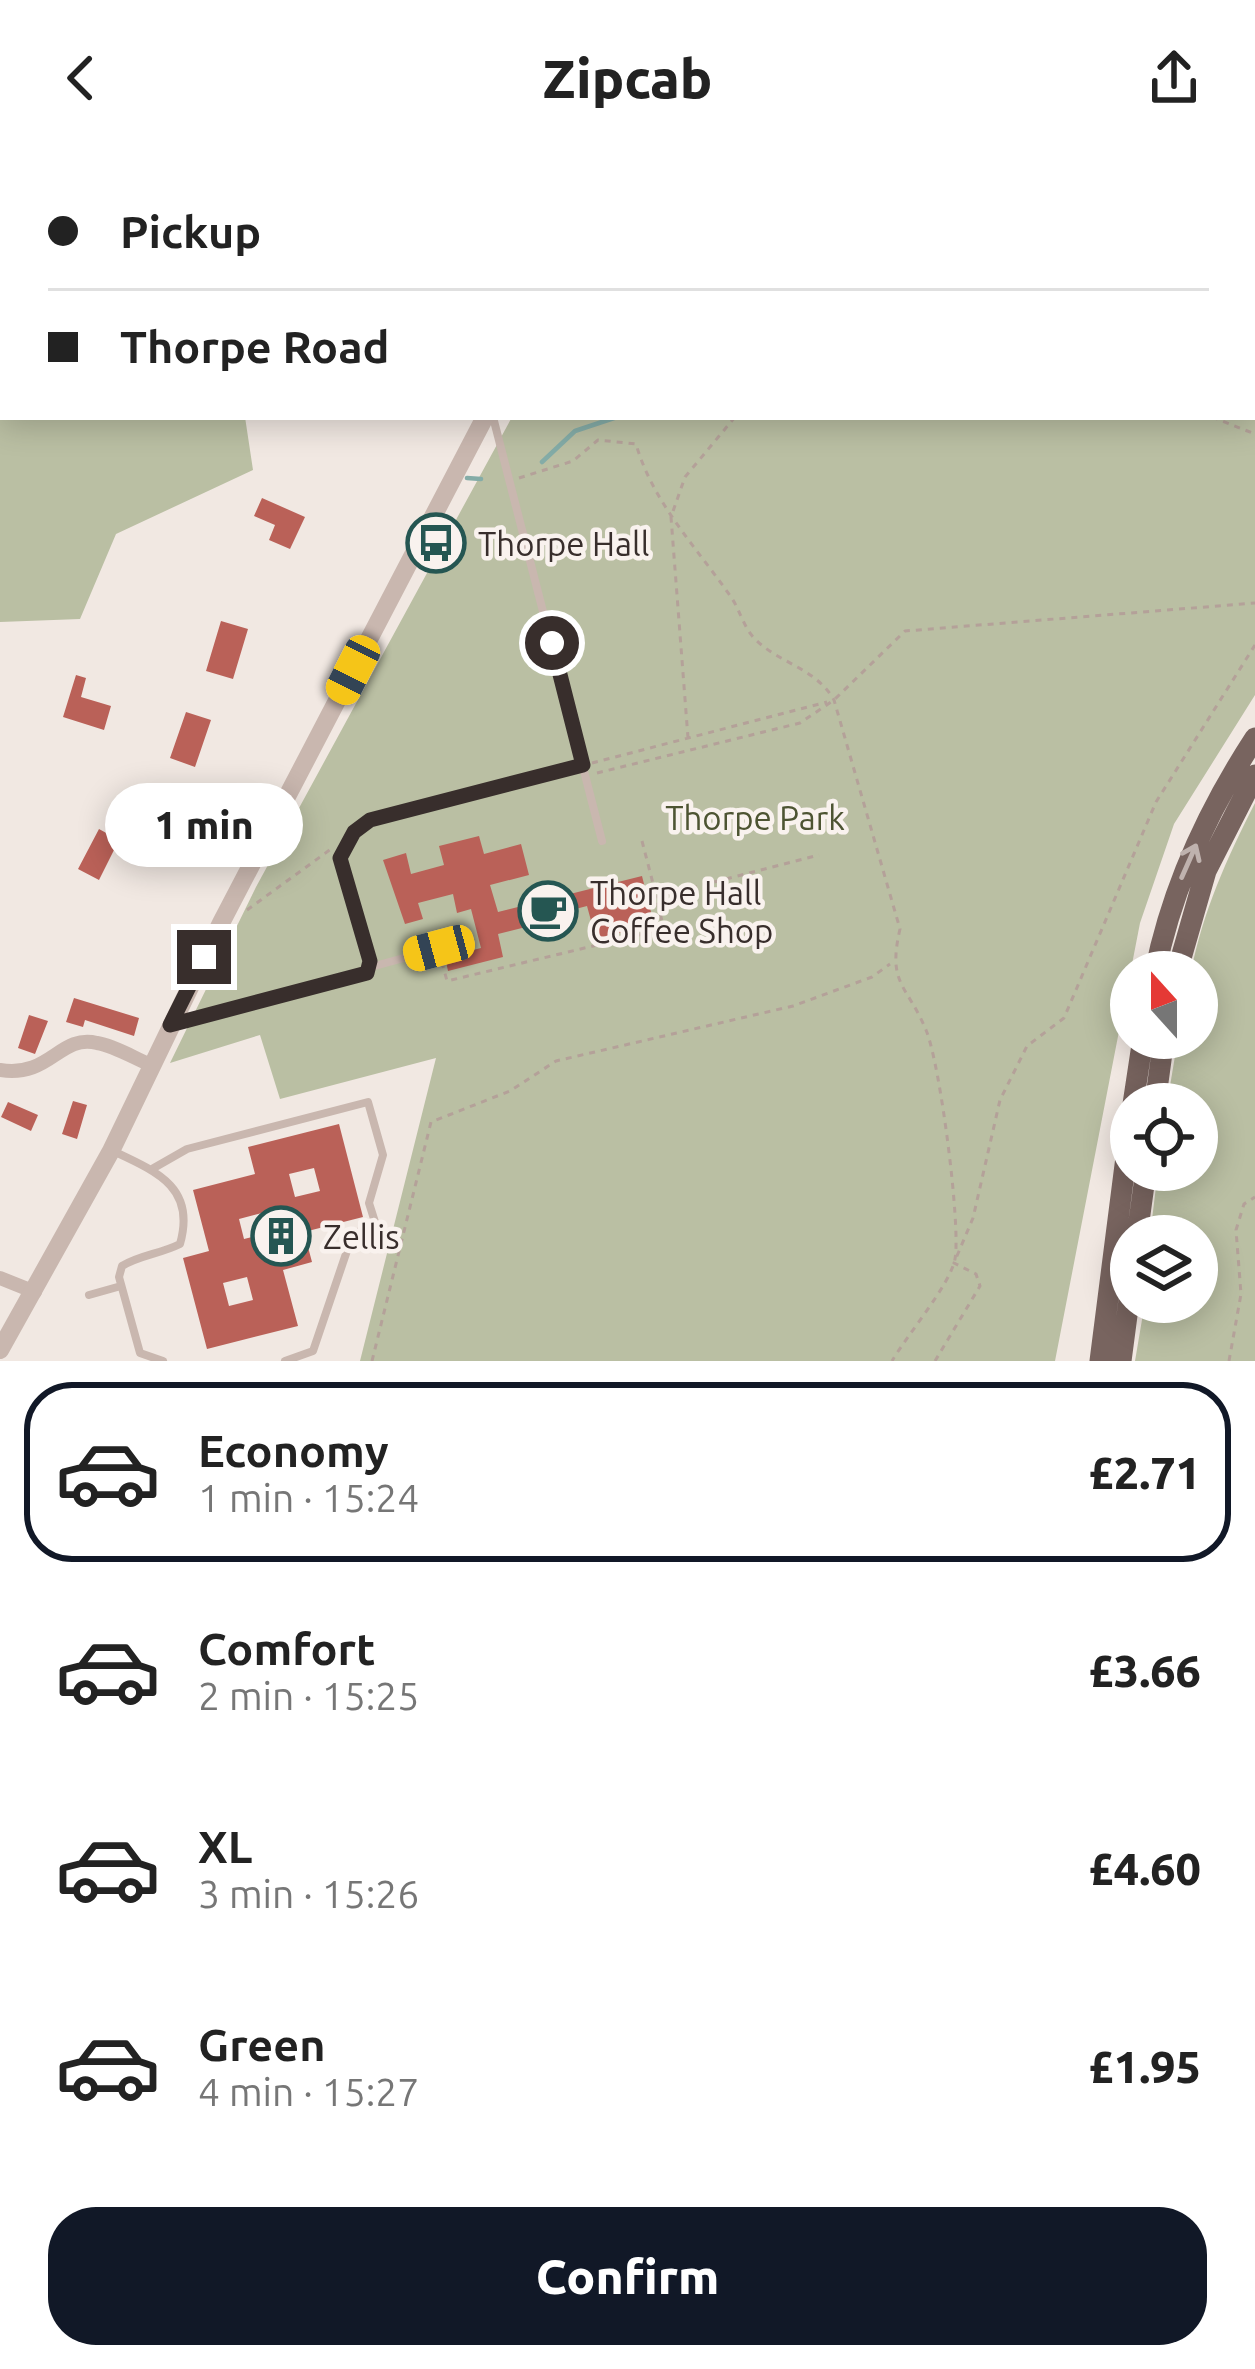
<!DOCTYPE html>
<html lang="en">
<head>
<meta charset="utf-8">
<style>
	:root { --surface:#fff; --page:#f6f6f6; --text:#222; --muted:#767676; --line:#e0e0e0; --accent:#111827 }
	body { margin:0; font-family:Ubuntu,sans-serif; background:var(--page); color:var(--text); height:100vh; display:flex; flex-direction:column; font-size:45px; white-space:nowrap }
	* { box-sizing:border-box; margin:0 }
	p { font-size:39px; color:var(--muted) }
	.icon { flex:none; width:66px; height:66px; fill:none; stroke:currentColor; stroke-width:2; stroke-linecap:round; stroke-linejoin:round }
	.map { position:relative; height:1205px; overflow:hidden }
	.sheet { display:flex; flex-direction:column; background:var(--surface); flex:1 }
	.sheet>* { flex:none }
	.top-card { position:absolute; left:0px; top:0px; width:1257px; height:264px; box-shadow:0 6px 30px #0003; display:grid; align-content:center; height:264px; padding:0 48px; background:var(--surface) }
	.needle { width:78px; rotate:339deg }
	.controls { position:absolute; left:1110px; top:795px; display:grid; gap:24px }
	.controls a { display:grid; place-items:center; width:108px; height:108px; border-radius:50%; background:var(--surface); box-shadow:0 6px 30px #0003; font-size:60px }
	.end { position:absolute; width:54px; height:54px; margin:-27px; border:15px solid #382e2c; background:#fff; box-shadow:0 0 0 6px #fff }
	.from { border-radius:50% }
	.bubble { position:absolute; height:84px; border-radius:42px; background:var(--surface); box-shadow:0 6px 30px #0003; font-size:39px; font-weight:800; line-height:84px; text-align:center }
	.car { position:absolute; width:36px; height:72px; margin:-36px -18px; border-radius:15px; box-shadow:0 0 9px 3px #0007; background:linear-gradient(#f5c518 24%,#345 0 40%,#f5c518 0 76%,#345 0 86%,#f5c518 0) }
	.top-card b { display:flex; align-items:center; gap:42px; height:114px; font-size:45px }
	.top-card b+b { border-top:3px solid var(--line) }
	.top-card i { width:30px; height:30px; background:var(--text) }
	ul { padding:21px 0 0; list-style:none }
	li { display:flex; align-items:center; gap:36px; height:180px; margin:0 24px 18px; padding:0 24px; border:6px solid transparent; border-radius:48px }
	li div { flex:1 }
	li b { display:block; font-size:45px }
	li em { font-style:normal; font-weight:800 }
	li.on { border-color:var(--accent) }
	li>.icon { width:108px; height:108px; stroke-width:1.5 }
	.primary-button { display:flex; gap:24px; margin-top:auto; padding:24px 48px }
	.primary-button a { flex:1; height:138px; border-radius:48px; background:var(--accent); color:#fff; font-size:48px; font-weight:800; line-height:138px; text-align:center }
	header { display:flex; justify-content:space-between; align-items:center; height:156px; padding:0 48px; background:var(--surface); font-size:54px; font-weight:800 }
	.map>svg:first-child { display:block }
</style>
</head>
<body>
<header><svg class="icon" aria-label="back" viewBox="0 0 24 24"><path d="M15 5l-7 7 7 7"/></svg>Zipcab<svg class="icon" aria-label="share" viewBox="0 0 24 24"><path d="M12 15V3M7 8l5-5 5 5M5 13v7h14v-7"/></svg></header>
<div class="map">
<svg width="1255" height="1205" viewBox="0 0 1255 1205">
	<rect width="100%" height="100%" fill="#f1e8e2"/>
	<path fill="#babfa3" d="M1255 134V539L1174 668 1140 767 1055 1205H360L436 902 280 943 260 879 170 907 256 731 512 261H1254Z
		M0 242 3 261H245L253 314 116 378 80 463 0 466Z
		M1255 647V1205H1135L1145 1146H1197V1080H1150L1158 1014H1197V948H1167L1178 882H1197V816H1191C1203 755 1227 702 1255 647Z"/>
	<g fill="none" stroke-linecap="round" stroke-linejoin="round">
		<path stroke="#84aca7" stroke-width="4.5" d="M1254 251H1255
			M542 306 575 275 617 261
			M467 322 481 323"/>
	</g>
	<path fill="#ba6158" fill-rule="evenodd" d="M262 342 305 361 290 393 269 384 275 369 254 360Z
		M221 465 248 473 233 523 206 515Z
		M76 519 86 522 81 541 111 550 104 574 63 561Z
		M186 556 211 564 195 611 170 602Z
		M99 673 119 684 99 724 78 713Z
		M479 680 484 698 521 688 529 719 490 729 498 756 642 720 654 768 596 783 587 750 564 756 566 761 498 778 503 801 448 815 445 801 481 792 471 753 457 757 453 738 418 747 423 763 405 768 383 704 406 697 411 718 444 709 439 690Z
		M74 842 139 862 134 880 85 864 83 871 66 866Z
		M29 859 48 865 35 898 18 892Z
		M73 945 87 949 77 983 62 978Z
		M8 946 38 959 31 975 1 961Z
		M339 968 363 1061 304 1076 312 1106 283 1114 298 1170 207 1193 183 1102 209 1095 193 1034 255 1018 248 991ZM314 1012 320 1035 295 1041 289 1018ZM262 1057 268 1077 244 1083 239 1063ZM247 1121 253 1144 229 1150 223 1127Z"/>
	<g fill="none" stroke-linecap="round" stroke-linejoin="round">
		<path stroke="#b4a199" stroke-width="3" stroke-dasharray="6 6" stroke-linecap="butt" d="M0 236H3
			M1212 261 1255 278
			M519 322 573 305 598 284 636 288C653 347 697 392 731 441 740 454 743 470 754 482 779 508 815 511 834 544L900 773C887 829 907 828 926 874 940 907 961 1069 955 1103 950 1129 907 1179 892 1205
			M688 582 671 361 685 321 735 261
			M592 607 827 546
			M597 617 800 567 834 544 905 475 1255 447
			M642 685 656 739
			M247 754 331 693
			M442 806 447 825 664 773 656 741 819 699
			M372 1205 431 966 510 935 556 905 793 850 872 821 890 808
			M935 1205 980 1130 976 1118 954 1107 973 1062 1000 944 1027 890 1064 862 1156 646 1255 489
			M1229 1205 1241 1138 1236 1074 1244 1048 1255 1041"/>
		<path stroke="#c9b7af" stroke-width="8" d="M493 261 602 685
			M371 811 462 786
			M177 867 367 817 371 805 340 702 354 676 370 664 583 609
			M113 995C158 1016 196 1032 180 1088 160 1098 140 1099 122 1110L119 1121 140 1197 163 1205
			M152 1013 187 993 368 946 383 999 369 1047 375 1066 352 1080 313 1195 285 1205
			M89 1139 121 1130"/>
		<path stroke="#c9b7af" stroke-width="14" d="M0 914C51 922 59 878 97 887 115 890 134 902 151 909
			M0 1122 35 1136"/>
		<path stroke="#c9b7af" stroke-width="18" d="M427 0 428 3
			M612 3 614 0
			M1254 118H1255
			M0 1194 111 995 221 767 485 261"/>
		<path stroke="#78645f" stroke-width="21" d="M1155 816C1172 731 1208 654 1255 582
			M1177 816 1206 715 1255 619
			M1133 948 1143 882
			M1155 948 1164 882
			M1137 1080 1146 1014
			M1100 1205 1131 962
			M1121 1205 1131 1129"/>
	</g>
	<defs><path id="oneway-shaft" d="M-6 0H5M1.5-3L5.5 0L1.5 3" fill="none" stroke-width="1.6" stroke-linecap="round" stroke-linejoin="round" transform="scale(3)"/></defs>
	<use stroke="#bfb2ae" href="#oneway-shaft" transform="translate(1189 705) rotate(-66)"/>
	<g fill="none" stroke-linecap="round" stroke-linejoin="round">
		<path stroke="#382e2c" stroke-width="15" d="M204 801 170 869 367 817 370 805 340 702 354 676 370 664 583 609 552 487"/>
	</g>
	<defs>
		<symbol id="bus-ring" viewBox="-11 -11 22 22"><circle r="9.5" fill="#f9f2ee" stroke="#255652" stroke-width="1.5"/><path d="M-5-6H5V4H4V6H2V4H-2V6H-4V4H-5ZM-3.5-4V0h7V-4ZM-3.5 1.2v1.5H-2V1.2ZM2 1.2v1.5H3.5V1.2Z" fill="#255652"/></symbol>
		<symbol id="cafe-ring" viewBox="-11 -11 22 22"><circle r="9.5" fill="#f9f2ee" stroke="#255652" stroke-width="1.5"/><path d="M-5.5-4.5H6V0H3Q3 3.5 0 3.5H-2.5Q-5.5 3.5-5.5 0ZM3-3.2v2h1.7v-2ZM-6 4.5H4V6H-6Z" fill="#255652"/></symbol>
		<symbol id="building-ring" viewBox="-11 -11 22 22"><circle r="9.5" fill="#f9f2ee" stroke="#255652" stroke-width="1.5"/><path d="M-4-6H4V6H1V3H-1V6H-4ZM-2.5-4.3h1.7v1.8h-1.7ZM.8-4.3h1.7v1.8H.8ZM-2.5-1h1.7V.8h-1.7ZM.8-1h1.7V.8H.8Z" fill="#255652"/></symbol>
	</defs>
	<g fill-rule="evenodd">
		<use href="#bus-ring" x="403" y="354" width="66" height="66"/>
		<use href="#cafe-ring" x="515" y="722" width="66" height="66"/>
		<use href="#building-ring" x="248" y="1047" width="66" height="66"/>
	</g>
	<g text-anchor="middle" dominant-baseline="central" stroke-width="9" stroke-linejoin="round" paint-order="stroke">
		<g font-size="33" fill="#382e2c" stroke="#f9f2ee" text-anchor="start">
			<text x="478" y="387">Thorpe Hall</text>
			<text x="590" y="736">Thorpe Hall<tspan x="590" dy="38">Coffee Shop</tspan></text>
			<text x="323" y="1080">Zellis</text>
		</g>
		<g font-size="33" fill="#4d5432" stroke="#f9f2ee">
			<text x="755" y="661">Thorpe Park</text>
		</g>
	</g>
</svg>
<div class="controls">
<a><svg class="needle" viewBox="-14 -14 28 28"><path d="M0-13l5 13h-10z" fill="#e53935"/><path d="M0 13l5-13h-10z" fill="#767676"/></svg></a>
<a><svg class="icon" aria-label="locate" viewBox="0 0 24 24"><circle cx="12" cy="12" r="6"/><path d="M12 2v4M12 18v4M2 12h4M18 12h4"/></svg></a>
<a><svg class="icon" aria-label="layers" viewBox="0 0 24 24"><path d="M12 4l9 5-9 5-9-5zM3 14l9 5 9-5"/></svg></a>
</div>
<i class="end from" style="left:552px;top:487px"></i>
<i class="end" style="left:204px;top:801px"></i>
<div class="bubble" style="left:105px;top:627px;width:198px">1 min</div>
<i class="car" style="left:353px;top:514px;rotate:207deg"></i>
<i class="car" style="left:439px;top:792px;rotate:255deg"></i>
<div class="top-card">
<b><i class="from"></i>Pickup</b>
<b><i></i>Thorpe Road</b>
</div>
</div>
<section class="sheet">
<ul>
<li class="on"><svg class="icon" aria-label="car" viewBox="0 0 24 24"><path d="M5 17H2v-5l4-1 3-4h7l3 4 3 1v5h-3M9 17h6M6 11h13"/><circle cx="7" cy="17" r="2"/><circle cx="17" cy="17" r="2"/></svg><div><b>Economy</b><p>1 min · 15:24</p></div><em>£2.71</em></li>
<li><svg class="icon" aria-label="car" viewBox="0 0 24 24"><path d="M5 17H2v-5l4-1 3-4h7l3 4 3 1v5h-3M9 17h6M6 11h13"/><circle cx="7" cy="17" r="2"/><circle cx="17" cy="17" r="2"/></svg><div><b>Comfort</b><p>2 min · 15:25</p></div><em>£3.66</em></li>
<li><svg class="icon" aria-label="car" viewBox="0 0 24 24"><path d="M5 17H2v-5l4-1 3-4h7l3 4 3 1v5h-3M9 17h6M6 11h13"/><circle cx="7" cy="17" r="2"/><circle cx="17" cy="17" r="2"/></svg><div><b>XL</b><p>3 min · 15:26</p></div><em>£4.60</em></li>
<li><svg class="icon" aria-label="car" viewBox="0 0 24 24"><path d="M5 17H2v-5l4-1 3-4h7l3 4 3 1v5h-3M9 17h6M6 11h13"/><circle cx="7" cy="17" r="2"/><circle cx="17" cy="17" r="2"/></svg><div><b>Green</b><p>4 min · 15:27</p></div><em>£1.95</em></li>
</ul>
<div class="primary-button"><a>Confirm</a></div>
</section>
</body>
</html>
